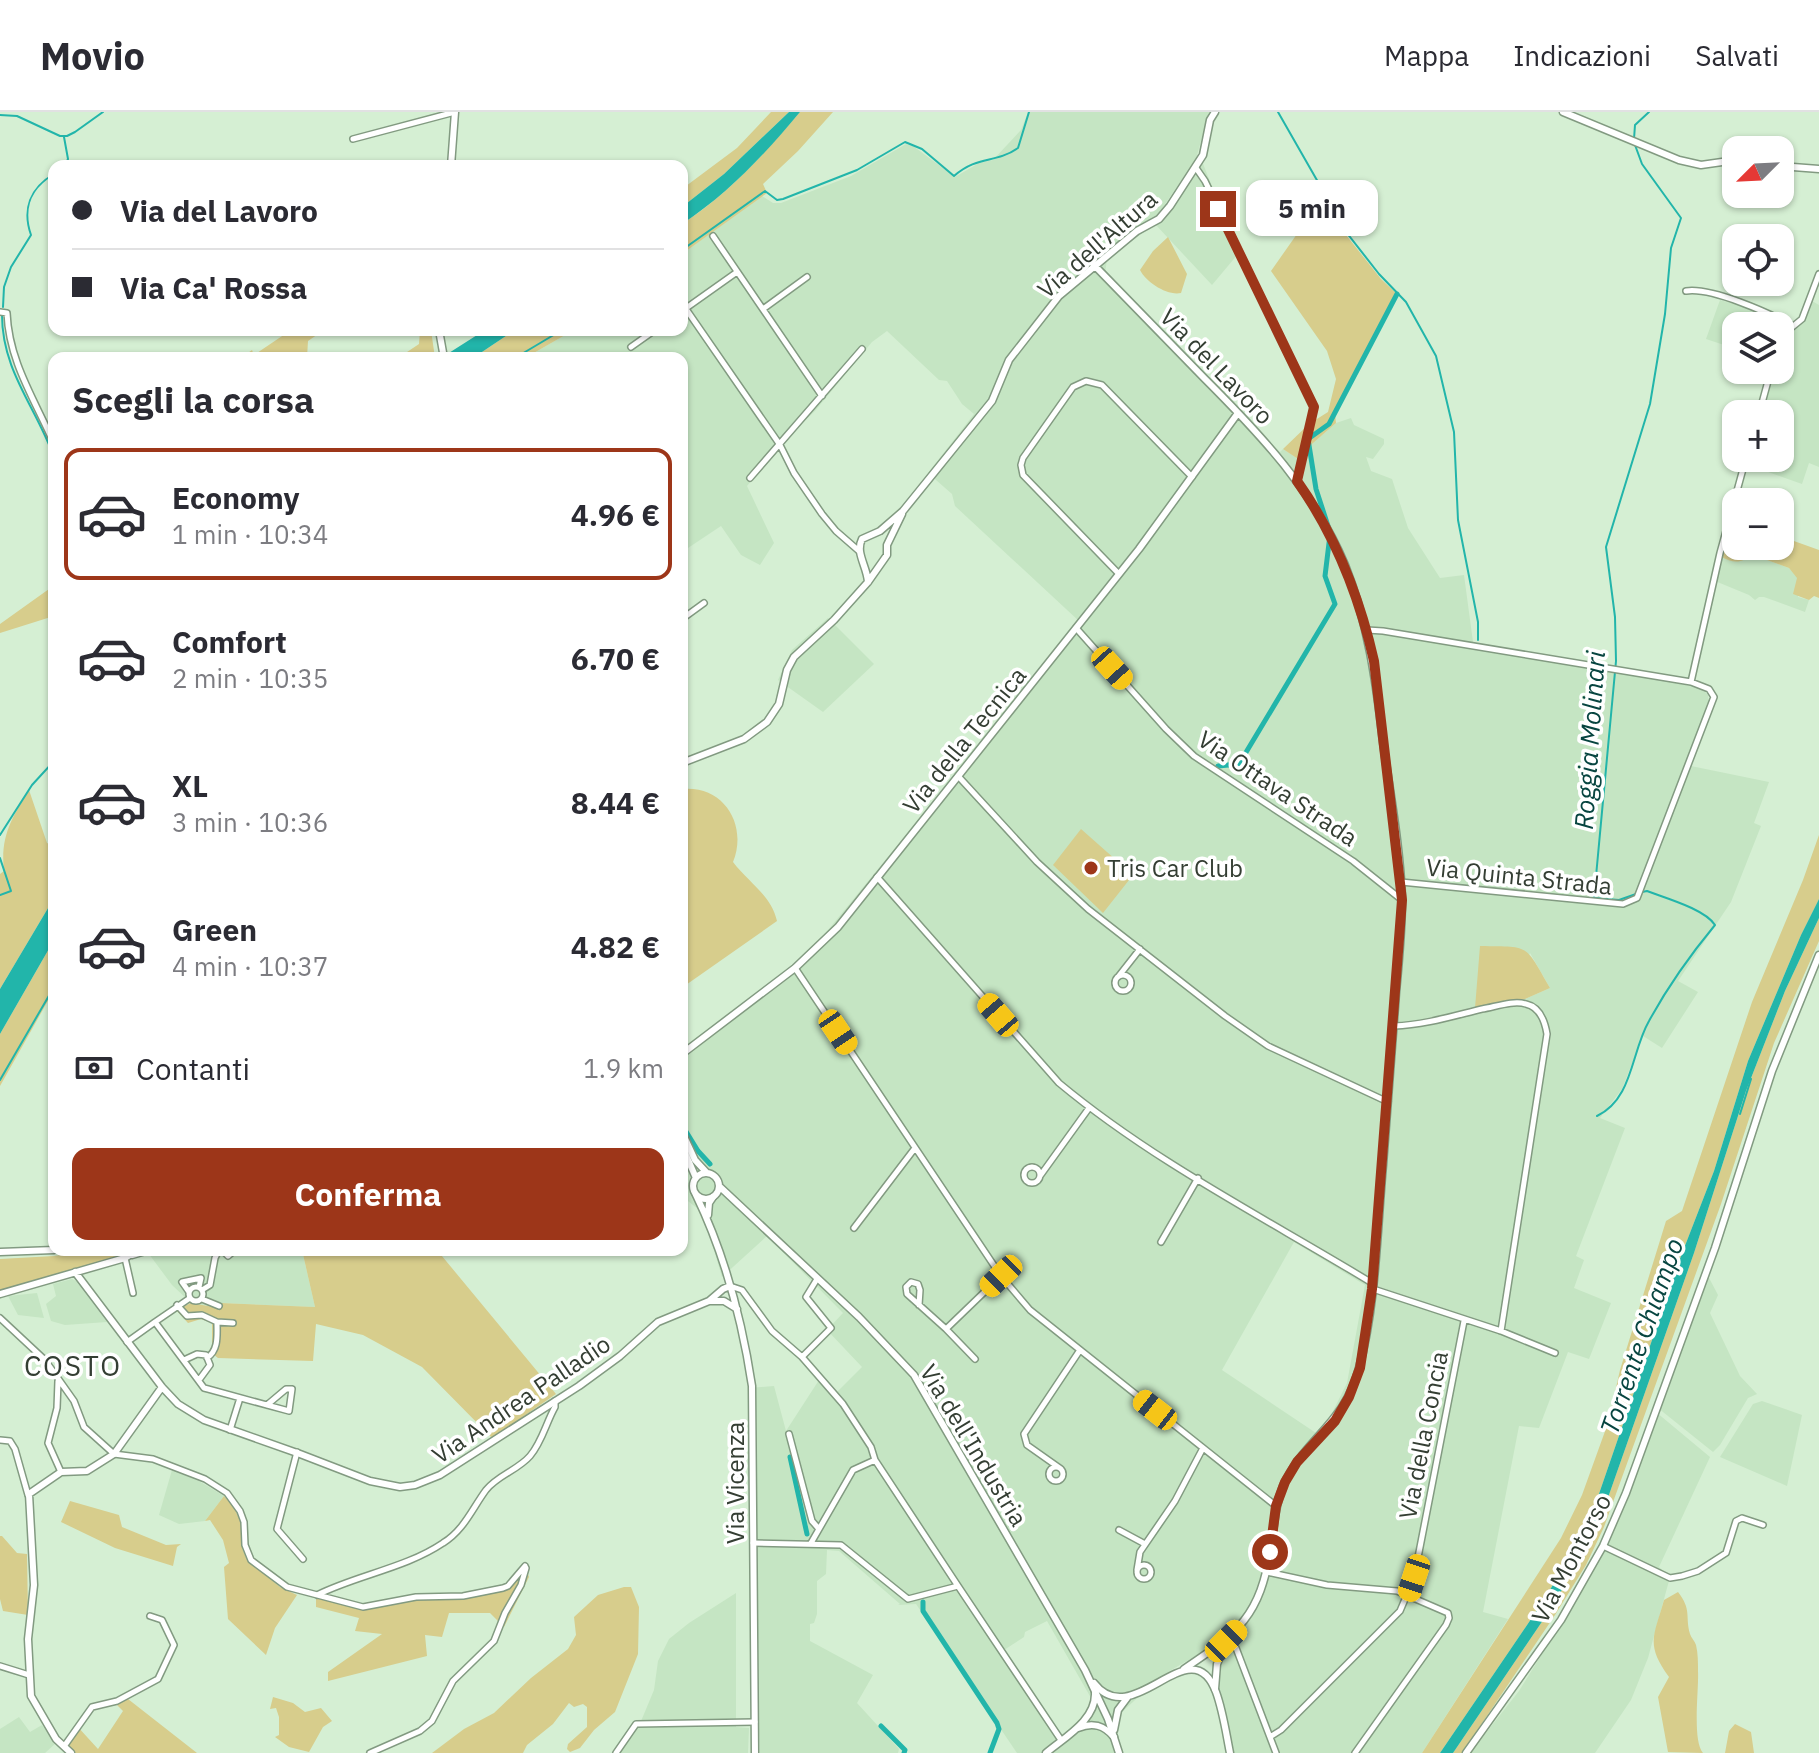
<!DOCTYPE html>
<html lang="it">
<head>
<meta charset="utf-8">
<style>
	:root { --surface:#fff; --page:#f7f7f7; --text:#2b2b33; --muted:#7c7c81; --line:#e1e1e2; --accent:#9d3619 }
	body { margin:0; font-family:"IBM Plex Sans",sans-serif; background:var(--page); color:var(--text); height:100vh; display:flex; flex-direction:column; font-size:30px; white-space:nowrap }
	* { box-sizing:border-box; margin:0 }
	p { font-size:26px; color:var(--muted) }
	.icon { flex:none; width:44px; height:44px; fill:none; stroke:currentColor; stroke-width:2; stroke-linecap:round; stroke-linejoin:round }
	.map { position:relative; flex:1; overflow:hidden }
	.panel { position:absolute; left:48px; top:240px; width:640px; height:904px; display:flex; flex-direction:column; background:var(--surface); border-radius:16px; box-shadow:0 2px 6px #0004 }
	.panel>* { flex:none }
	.guide { position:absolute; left:48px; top:48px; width:640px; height:176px; border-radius:16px; box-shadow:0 2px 6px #0004; display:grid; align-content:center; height:176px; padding:0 24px; background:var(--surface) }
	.needle { width:52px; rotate:246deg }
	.buttons { position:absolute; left:1722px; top:24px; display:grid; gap:16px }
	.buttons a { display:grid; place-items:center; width:72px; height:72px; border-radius:16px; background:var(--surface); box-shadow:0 2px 6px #0004; font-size:40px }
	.end { position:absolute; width:36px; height:36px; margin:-18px; border:10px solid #9d3619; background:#fff; box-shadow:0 0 0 4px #fff }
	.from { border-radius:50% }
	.bubble { position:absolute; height:56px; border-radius:16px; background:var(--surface); box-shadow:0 2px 6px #0004; font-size:26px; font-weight:800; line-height:56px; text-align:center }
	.car { position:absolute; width:24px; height:48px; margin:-24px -12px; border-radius:10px; box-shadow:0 0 6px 2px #0007; background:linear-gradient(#f5c518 24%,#345 0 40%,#f5c518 0 76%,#345 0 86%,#f5c518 0) }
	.guide b { display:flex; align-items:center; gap:28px; height:76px; font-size:30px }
	.guide b+b { border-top:2px solid var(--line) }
	.guide i { width:20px; height:20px; background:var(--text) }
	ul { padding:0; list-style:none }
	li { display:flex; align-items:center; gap:24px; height:132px; margin:0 16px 12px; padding:0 8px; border:4px solid transparent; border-radius:16px }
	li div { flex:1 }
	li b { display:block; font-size:30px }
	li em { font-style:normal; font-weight:800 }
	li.on { border-color:var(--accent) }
	li>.icon { width:72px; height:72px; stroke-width:1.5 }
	h2 { padding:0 24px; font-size:36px; line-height:96px }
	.pay { display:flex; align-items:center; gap:20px; height:88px; padding:0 24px; font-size:30px }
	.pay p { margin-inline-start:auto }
	.button { display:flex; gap:16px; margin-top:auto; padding:16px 24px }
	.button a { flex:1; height:92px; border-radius:16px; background:var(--accent); color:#fff; font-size:32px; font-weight:800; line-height:92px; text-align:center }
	header { display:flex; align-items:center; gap:48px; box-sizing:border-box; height:112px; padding:0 40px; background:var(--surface); border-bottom:2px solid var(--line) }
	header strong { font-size:38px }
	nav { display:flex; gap:44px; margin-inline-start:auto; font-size:28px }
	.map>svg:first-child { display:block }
</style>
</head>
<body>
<header>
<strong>Movio</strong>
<nav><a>Mappa</a><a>Indicazioni</a><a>Salvati</a></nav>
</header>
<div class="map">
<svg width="1819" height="1641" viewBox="0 0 1819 1641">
	<rect width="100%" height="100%" fill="#d5efd3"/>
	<path fill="#c5e5c3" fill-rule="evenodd" d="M1028 0H1209L1196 47 1161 98 1156 110 1162 108 1176 91 1202 49 1238 142 1212 173 1155 112 1107 147 1105 162 1280 340 1283 337 1301 349 1312 332 1336 311 1351 306 1354 313 1384 327V332L1373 347 1366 345 1371 359 1392 367 1408 416 1440 466 1464 463 1473 530 1539 547 1644 564 1703 577 1708 583 1709 592 1686 653 1769 670 1754 711 1761 714 1731 790 1678 869 1698 880 1662 936 1643 924 1622 977 1600 1006 1625 1016 1576 1144 1584 1148 1574 1176 1611 1191 1589 1247 1568 1240 1539 1316 1519 1314 1483 1500 1508 1507 1422 1641H1232L1218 1568 1219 1551 1211 1535 1161 1564 1121 1601 1114 1626 1120 1641H1017L916 1492 898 1493 900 1492 839 1439 827 1438 826 1462 817 1469V1502L814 1511 810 1512V1529L873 1563 857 1591 899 1637 898 1641H760L747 1355 749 1276 774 1274 786 1319 819 1268 834 1283 862 1255 827 1218 843 1201 767 1124 722 1165 703 1101 688 1089 682 1074 686 1060 682 1046V936L788 859 815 834 1080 510 955 394 952 382 928 361 974 302 962 292 947 269 939 268 887 219 872 230 815 299 787 326 747 374 774 431 760 453 741 443 721 414 682 440V246H525L574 218H682V142L762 84 773 91H781L851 64 906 32 913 34 955 65 979 51 993 48 1021 18ZM1530 841 1550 876 1525 887H1513ZM1294 1130 1365 1173 1347 1271 1330 1305 1316 1321 1222 1258ZM1047 1509 1091 1586 1086 1602 1061 1624 1004 1538 1024 1525 1025 1520Z
		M1720 188 1759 199 1783 211 1779 214H1736V237L1706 227Z
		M1812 189 1819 193V355L1809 351 1802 372 1746 352 1747 346H1780V302H1760L1773 258H1780V238L1785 218 1806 202Z
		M1753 443 1789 456 1797 465 1798 485 1809 488 1805 500 1764 485H1759L1755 488 1749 483 1715 469 1720 444 1748 447Z
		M828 506 874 552 823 600 778 568 792 538Z
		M146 1138H302L315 1195 221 1191 219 1196 191 1191 172 1173Z
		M1707 1162 1718 1183 1710 1201 1740 1264 1757 1282 1748 1286 1720 1333 1713 1340 1658 1296Z
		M72 1167 76 1169 107 1210 65 1213 51 1209 46 1192 56 1184 53 1172Z
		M37 1181 44 1206 18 1203 8 1184Z
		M1762 1289 1802 1303 1787 1374 1720 1345 1753 1292Z
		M1656 1300 1710 1345 1659 1455 1670 1465 1648 1546 1631 1588 1595 1641H1470L1519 1579 1593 1459Z
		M172 1358 199 1369 224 1384 205 1409 179 1412 159 1403Z
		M736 1481V1615L749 1616 748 1641H613L639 1614 654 1578 658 1549 669 1527 689 1511Z
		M19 1605 30 1620 42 1613 56 1631 45 1641H0V1617Z"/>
	<path fill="#d7cd8c" d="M771 0H789L724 62 682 95V74H686L737 36Z
		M800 0H833L798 39 763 72 767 81 682 142V112C728 82 764 42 800 0Z
		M1324 89 1327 99 1381 167 1398 183 1376 219 1335 302 1336 311 1312 332 1301 349 1283 337 1309 312 1328 300 1336 267 1327 239 1271 159 1304 112Z
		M1168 125 1187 162 1181 181C1167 184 1146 170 1140 158L1153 139Z
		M291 218H324L308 229 307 246H241L252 238 254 243Z
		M420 218H431L435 246H398L419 232Z
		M515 218H574L525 246H473Z
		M1731 406 1736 408V434H1780V424L1819 438V486L1814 484 1809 488 1793 482 1797 466 1789 456 1753 443C1741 451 1734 452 1720 444Z
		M52 471H54V504L0 521V512L49 477Z
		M682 677C724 673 748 713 733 750 749 771 771 783 777 809L683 875Z
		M29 678 47 731 54 734V786L0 877V762L4 759C0 724 12 706 29 678Z
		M1081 717 1133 763 1103 801 1053 753Z
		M1819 723V787L1801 823 1748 949 1714 1059 1681 1144 1591 1405 1546 1485 1440 1641H1422L1561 1426 1582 1383 1608 1311 1620 1258 1666 1109 1682 1099 1752 890 1803 768Z
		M1819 806V829L1774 931 1721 1092 1604 1415 1586 1453 1555 1503 1462 1641H1453L1556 1489 1604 1397 1694 1141 1746 979 1785 879Z
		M54 828V878L0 974V922Z
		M1480 834C1531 835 1524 831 1550 876L1525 887 1475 896Z
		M99 1138H119L113 1148 0 1178V1147L54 1144Z
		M302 1138H437L556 1282 492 1326 422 1255 363 1223 316 1212 313 1249 218 1246 209 1239 212 1234V1211L201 1207 188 1211 176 1198 191 1191 219 1196 221 1191 315 1195Z
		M224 1384 234 1395 241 1411 242 1436 247 1448 280 1475 297 1483 275 1516 266 1543 228 1507 224 1455 229 1451 223 1428 210 1408 205 1409Z
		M70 1389 119 1403 122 1415 166 1433 181 1432 177 1435 173 1454 115 1436 61 1410Z
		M0 1424H2L17 1441 27 1442 28 1503 3 1499 0 1487Z
		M525 1453 529 1465 504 1515 490 1501H449L442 1525 425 1523 427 1544 328 1569V1560L382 1522 355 1519 359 1506 316 1495V1486L357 1496 372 1497 398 1489 501 1478Z
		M624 1475H631L639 1495 638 1542 615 1600 594 1618 580 1636 570 1640 567 1637 568 1632 587 1615V1595L583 1592 574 1595 569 1591 553 1612 527 1633 523 1641H432L464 1617 494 1601 531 1566 568 1537 576 1523 574 1505 598 1483Z
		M1678 1480C1692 1498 1685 1504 1690 1522 1691 1526 1695 1529 1696 1533 1698 1541 1698 1551 1698 1559 1699 1578 1692 1628 1703 1641L1668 1640 1658 1585 1669 1565C1645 1532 1654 1524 1664 1488Z
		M273 1585 293 1591 305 1600 321 1596 332 1609 323 1615 309 1640 289 1635 275 1625 279 1623V1605L276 1596 270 1597Z
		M128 1587 197 1641H72L64 1632 77 1614 98 1637 123 1599 115 1591Z
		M1735 1612 1751 1620 1754 1641H1725L1729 1619Z"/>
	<path fill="#22b5aa" d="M789 0H800C765 42 728 82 682 112V95L724 62Z
		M485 218H515L473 246H441Z
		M54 786V828L0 922V877Z
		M1819 787V806L1785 879 1746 979 1694 1141 1604 1397 1556 1489 1453 1641H1440L1546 1485 1591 1405 1681 1144 1714 1059 1748 949 1801 823Z"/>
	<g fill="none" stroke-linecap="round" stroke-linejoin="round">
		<path stroke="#22b5aa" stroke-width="2" d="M1278 0 1318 70 1332 102 1379 162 1406 190 1436 244 1454 320 1458 408 1478 510V528
			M0 3 17 4 60 24H67L75 20 103 0
			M64 25 68 47 65 54
			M1634 27 1635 13 1649 0
			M1635 33 1642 52 1681 106 1671 136 1665 202 1650 292 1606 435 1615 505 1616 549 1594 786 1619 788 1636 782
			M682 138 765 79 777 88 783 87 857 58 905 30 922 37 954 64C978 43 995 52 1018 36L1029 0
			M3 195 4 175 11 155 31 123C22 97 30 76 54 62
			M2 203C2 259 36 295 54 345
			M515 246 562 218
			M0 723 32 673 54 649
			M0 746 11 779 0 783
			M0 968 54 875
			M1740 1002 1751 967
			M1597 1004C1633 987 1631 940 1649 909 1667 876 1691 842 1715 813 1705 797 1665 786 1647 779L1642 780"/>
		<path stroke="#22b5aa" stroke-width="5" d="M1328 414 1316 377 1308 327 1329 312 1397 182
			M1218 654 1239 652 1335 492 1325 464 1330 423
			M682 1013 698 1039 710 1052
			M790 1345 807 1422
			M923 1490V1499L997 1611 999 1617 990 1641
			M881 1614 905 1638 904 1641"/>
		<defs>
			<path id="minor" d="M353 27 455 0
				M1196 56 1205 69 1314 295 1297 369
				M713 124 822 284
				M1686 179C1711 175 1770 201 1792 214
				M686 197 780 333 794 361 822 402 836 419 859 439
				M763 197 807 165
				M682 199 737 160
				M0 200 7 201C9 250 35 288 54 332
				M1780 225 1802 207 1819 162
				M631 235 655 218
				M1759 302 1771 258
				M750 366 862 237
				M1119 462 1023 363 1021 353 1023 346 1073 275 1086 269 1102 273 1192 365
				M682 507 704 491
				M1076 516 1166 617 1194 644 1353 749 1402 788
				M1367 518 1383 519 1691 570 1709 577 1714 585 1637 786 1623 792 1401 770
				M1691 570 1720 441 1746 346
				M958 664 1037 750 1088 797 1225 904 1268 934 1388 990
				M877 765 1059 971C1154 1050 1267 1107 1372 1171
				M795 856 1001 1164 1030 1198 1276 1394
				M1115 871a8 8 0 1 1 16 0a8 8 0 1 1-16 0Z
				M1118 865 1140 837
				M1394 914C1424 913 1453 904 1482 897 1495 895 1513 888 1526 892 1540 895 1545 910 1547 922L1501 1219
				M1024 1063a8 8 0 1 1 16 0a8 8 0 1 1-16 0Z
				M1040 1064 1089 996
				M854 1116 915 1036
				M1161 1130 1198 1066
				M222 1138 228 1144 235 1138
				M125 1146 133 1181
				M730 1174 742 1178 772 1219 802 1245 843 1292 871 1335 875 1348 958 1474
				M189 1182a7 7 0 1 1 14 0a7 7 0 1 1-14 0Z
				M1373 1177 1501 1219 1555 1241
				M202 1178 210 1173 215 1146 219 1138
				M189 1180 182 1170 201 1166 199 1175
				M202 1187 219 1194
				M177 1193 187 1204 202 1203 217 1210C217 1223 219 1238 207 1246
				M919 1193 920 1178 918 1172 911 1170 906 1175 907 1182 946 1217 1001 1164
				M0 1206 45 1248 74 1289 84 1315 114 1342 153 1347 205 1367 227 1381 240 1399 244 1410 245 1433 251 1448 287 1475 363 1495 416 1485 463 1484 503 1476 508 1474 525 1454 526 1456 521 1473 505 1501 494 1529 453 1569 432 1609 420 1619 370 1641
				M155 1210 190 1186
				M217 1210 233 1211
				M946 1217 975 1247
				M127 1230 155 1210 204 1276 208 1277 289 1299 292 1277H286L267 1293
				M802 1245 831 1216 806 1185 817 1167
				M184 1248 197 1242 206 1243 210 1253 199 1268
				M58 1269 57 1296 48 1331 61 1360
				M230 1318 240 1286
				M789 1322 812 1409 819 1417
				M0 1328 10 1329 15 1337 28 1383
				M297 1340 277 1417 303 1447
				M1049 1362a7 7 0 1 1 14 0a7 7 0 1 1-14 0Z
				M1061 1357 1027 1333 1024 1322 1080 1238
				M1119 1418 1145 1432
				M753 1431 841 1433 908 1487 958 1474 1061 1628
				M811 1431 853 1358 875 1348
				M1603 1434 1670 1466 1682 1464 1698 1459 1726 1441 1736 1409 1742 1406 1763 1413
				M1137 1460a7 7 0 1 1 14 0a7 7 0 1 1-14 0Z
				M1137 1458 1140 1440 1175 1389 1203 1336
				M1267 1460 1327 1473 1397 1479 1448 1501 1449 1506 1446 1513 1355 1641
				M317 1483C357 1463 406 1456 443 1431 464 1418 472 1397 486 1378 498 1363 518 1358 530 1344 542 1330 546 1311 555 1295V1289
				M1236 1536 1276 1641
				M0 1554 29 1563
				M1270 1625 1281 1618 1400 1499 1414 1466 1464 1209
				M65 1633 92 1595 117 1589 158 1567 174 1533 162 1508 150 1504
				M616 1641 636 1612 755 1610"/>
			<path id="tertiary" d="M1563 0 1679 48 1701 53 1736 48
				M1780 54 1819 57
				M1094 153C1131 191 1167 228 1204 266 1260 322 1314 379 1345 453 1368 511 1376 569 1383 630 1390 681 1400 734 1402 786 1402 817 1399 849 1396 880 1392 938 1387 996 1383 1053 1377 1119 1376 1193 1359 1256 1345 1312 1304 1327 1283 1374 1275 1394 1274 1414 1271 1435 1260 1505 1239 1520 1184 1557
				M868 470C867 454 855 441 862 427L880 419 903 399 975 310 992 289 1009 248 1059 184 1137 119 1159 107 1170 94 1203 43 1210 8 1215 0
				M682 651 744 627 767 610 779 592 787 558 794 545 834 508 868 470 887 443V433L902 402
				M682 942 795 856 838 815 1139 437 1238 301
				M696 1083C725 1143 742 1208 752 1274L755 1641
				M708 1103 709 1091 713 1085
				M132 1143 149 1138
				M75 1160 162 1275 178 1292 204 1308 300 1342 370 1369 400 1375 415 1373 440 1363 579 1274 620 1244 658 1210 709 1189H724L737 1197
				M0 1182 125 1146 138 1138
				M709 1189 723 1177 730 1174
				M1215 1577 1217 1552 1226 1531
				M1078 1616C1093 1610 1104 1613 1114 1625
				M71 1641 56 1627 31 1584 28 1527 34 1473 29 1382 61 1360 87 1359 114 1342 162 1275
				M1046 1641C1065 1625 1096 1608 1095 1581"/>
			<path id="secondary" d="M451 54 455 0
				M439 218 444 246
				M682 1020 695 1048 707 1061
				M682 1034 696 1066
				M693 1074a13 13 0 1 1 26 0a13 13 0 1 1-26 0Z
				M719 1074 859 1205 914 1263 1085 1558 1108 1607 1119 1641
				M0 1140 54 1138
				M1094 1571C1133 1622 1191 1513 1216 1580 1223 1599 1226 1621 1230 1641
				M1114 1618 1118 1598 1127 1586
				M1466 1641 1561 1508 1603 1434 1626 1381 1715 1136 1772 959 1819 843"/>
		</defs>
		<use href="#minor" stroke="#829a81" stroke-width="8"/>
		<use href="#tertiary" stroke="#829a81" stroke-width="9"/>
		<use href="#secondary" stroke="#829a81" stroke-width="9"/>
		<use href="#minor" stroke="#fff" stroke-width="5"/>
		<use href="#tertiary" stroke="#fff" stroke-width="6"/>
		<use href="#secondary" stroke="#fff" stroke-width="6"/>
	</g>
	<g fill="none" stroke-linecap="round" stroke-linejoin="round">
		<path stroke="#9d3619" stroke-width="10" d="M1218 97 1314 295 1297 369C1336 424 1359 483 1374 549L1402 788 1372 1177 1360 1256 1349 1285 1335 1309 1297 1350 1285 1370 1276 1394 1270 1440"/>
	</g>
	<circle fill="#9d3619" stroke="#fff" stroke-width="3" cx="1091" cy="756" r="8"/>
	<g text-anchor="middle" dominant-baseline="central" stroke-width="7" stroke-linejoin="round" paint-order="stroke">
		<g font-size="24" fill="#343e33" stroke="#fff">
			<text transform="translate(1097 132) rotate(-41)">Via dell'Altura</text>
			<text transform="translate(1217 254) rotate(46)">Via del Lavoro</text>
			<text transform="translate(964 628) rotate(-51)">Via della Tecnica</text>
			<text transform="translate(1278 676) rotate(34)">Via Ottava Strada</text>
			<text transform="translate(1519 764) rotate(6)">Via Quinta Strada</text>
			<text transform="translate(521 1287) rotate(-34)">Via Andrea Palladio</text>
			<text transform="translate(1423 1323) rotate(-79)">Via della Concia</text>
			<text transform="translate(974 1333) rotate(59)">Via dell'Industria</text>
			<text transform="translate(735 1371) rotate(-90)">Via Vicenza</text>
			<text transform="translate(1571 1446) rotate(-62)">Via Montorso</text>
		</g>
		<g font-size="24" fill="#343e33" stroke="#fff" text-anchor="start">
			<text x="1107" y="756">Tris Car Club</text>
		</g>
		<g font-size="26" font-style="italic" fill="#074540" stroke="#fff">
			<text transform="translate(1589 628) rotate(-86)">Roggia Molinari</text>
			<text transform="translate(1641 1224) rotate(-71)">Torrente Chiampo</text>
		</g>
		<g font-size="28" letter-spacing="2" fill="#343e33" stroke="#fff">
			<text x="73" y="1253">COSTO</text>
		</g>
	</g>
</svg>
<div class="buttons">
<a><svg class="needle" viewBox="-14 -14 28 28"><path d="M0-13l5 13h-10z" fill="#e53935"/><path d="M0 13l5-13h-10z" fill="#7c7c81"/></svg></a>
<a><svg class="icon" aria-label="locate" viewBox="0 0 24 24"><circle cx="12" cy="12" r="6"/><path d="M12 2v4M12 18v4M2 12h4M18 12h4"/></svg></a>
<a><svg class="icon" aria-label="layers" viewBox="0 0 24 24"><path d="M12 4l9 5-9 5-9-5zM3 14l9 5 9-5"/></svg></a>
<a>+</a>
<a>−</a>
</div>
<i class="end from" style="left:1270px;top:1440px"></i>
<i class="end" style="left:1218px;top:97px"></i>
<div class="bubble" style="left:1246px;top:68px;width:132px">5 min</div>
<i class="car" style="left:1112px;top:556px;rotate:138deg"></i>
<i class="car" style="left:998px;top:903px;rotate:319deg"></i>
<i class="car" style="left:838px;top:920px;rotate:146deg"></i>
<i class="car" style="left:1001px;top:1164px;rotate:226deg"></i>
<i class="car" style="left:1155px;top:1298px;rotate:308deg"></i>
<i class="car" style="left:1414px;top:1466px;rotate:198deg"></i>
<i class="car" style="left:1226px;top:1529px;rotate:45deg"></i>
<div class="guide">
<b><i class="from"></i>Via del Lavoro</b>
<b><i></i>Via Ca' Rossa</b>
</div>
<section class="panel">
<h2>Scegli la corsa</h2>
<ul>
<li class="on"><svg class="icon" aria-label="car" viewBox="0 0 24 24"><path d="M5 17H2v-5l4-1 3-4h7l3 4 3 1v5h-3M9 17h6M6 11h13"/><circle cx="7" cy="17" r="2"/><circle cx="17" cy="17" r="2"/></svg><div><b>Economy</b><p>1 min · 10:34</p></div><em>4.96 €</em></li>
<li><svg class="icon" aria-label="car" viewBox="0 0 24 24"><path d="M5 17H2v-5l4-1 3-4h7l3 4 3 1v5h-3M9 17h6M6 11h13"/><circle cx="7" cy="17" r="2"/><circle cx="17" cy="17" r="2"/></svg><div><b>Comfort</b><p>2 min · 10:35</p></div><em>6.70 €</em></li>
<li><svg class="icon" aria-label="car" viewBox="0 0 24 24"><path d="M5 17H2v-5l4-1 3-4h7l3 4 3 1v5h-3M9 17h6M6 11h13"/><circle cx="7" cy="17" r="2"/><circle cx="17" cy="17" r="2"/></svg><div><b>XL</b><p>3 min · 10:36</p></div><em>8.44 €</em></li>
<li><svg class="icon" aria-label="car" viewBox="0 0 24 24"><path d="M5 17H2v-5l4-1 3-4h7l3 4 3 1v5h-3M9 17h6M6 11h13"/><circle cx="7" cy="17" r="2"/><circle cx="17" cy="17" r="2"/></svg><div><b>Green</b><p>4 min · 10:37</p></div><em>4.82 €</em></li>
</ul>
<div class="pay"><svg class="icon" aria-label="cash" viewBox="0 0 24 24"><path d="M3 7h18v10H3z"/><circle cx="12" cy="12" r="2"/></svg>Contanti<p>1.9 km</p></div>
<div class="button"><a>Conferma</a></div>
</section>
</div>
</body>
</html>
